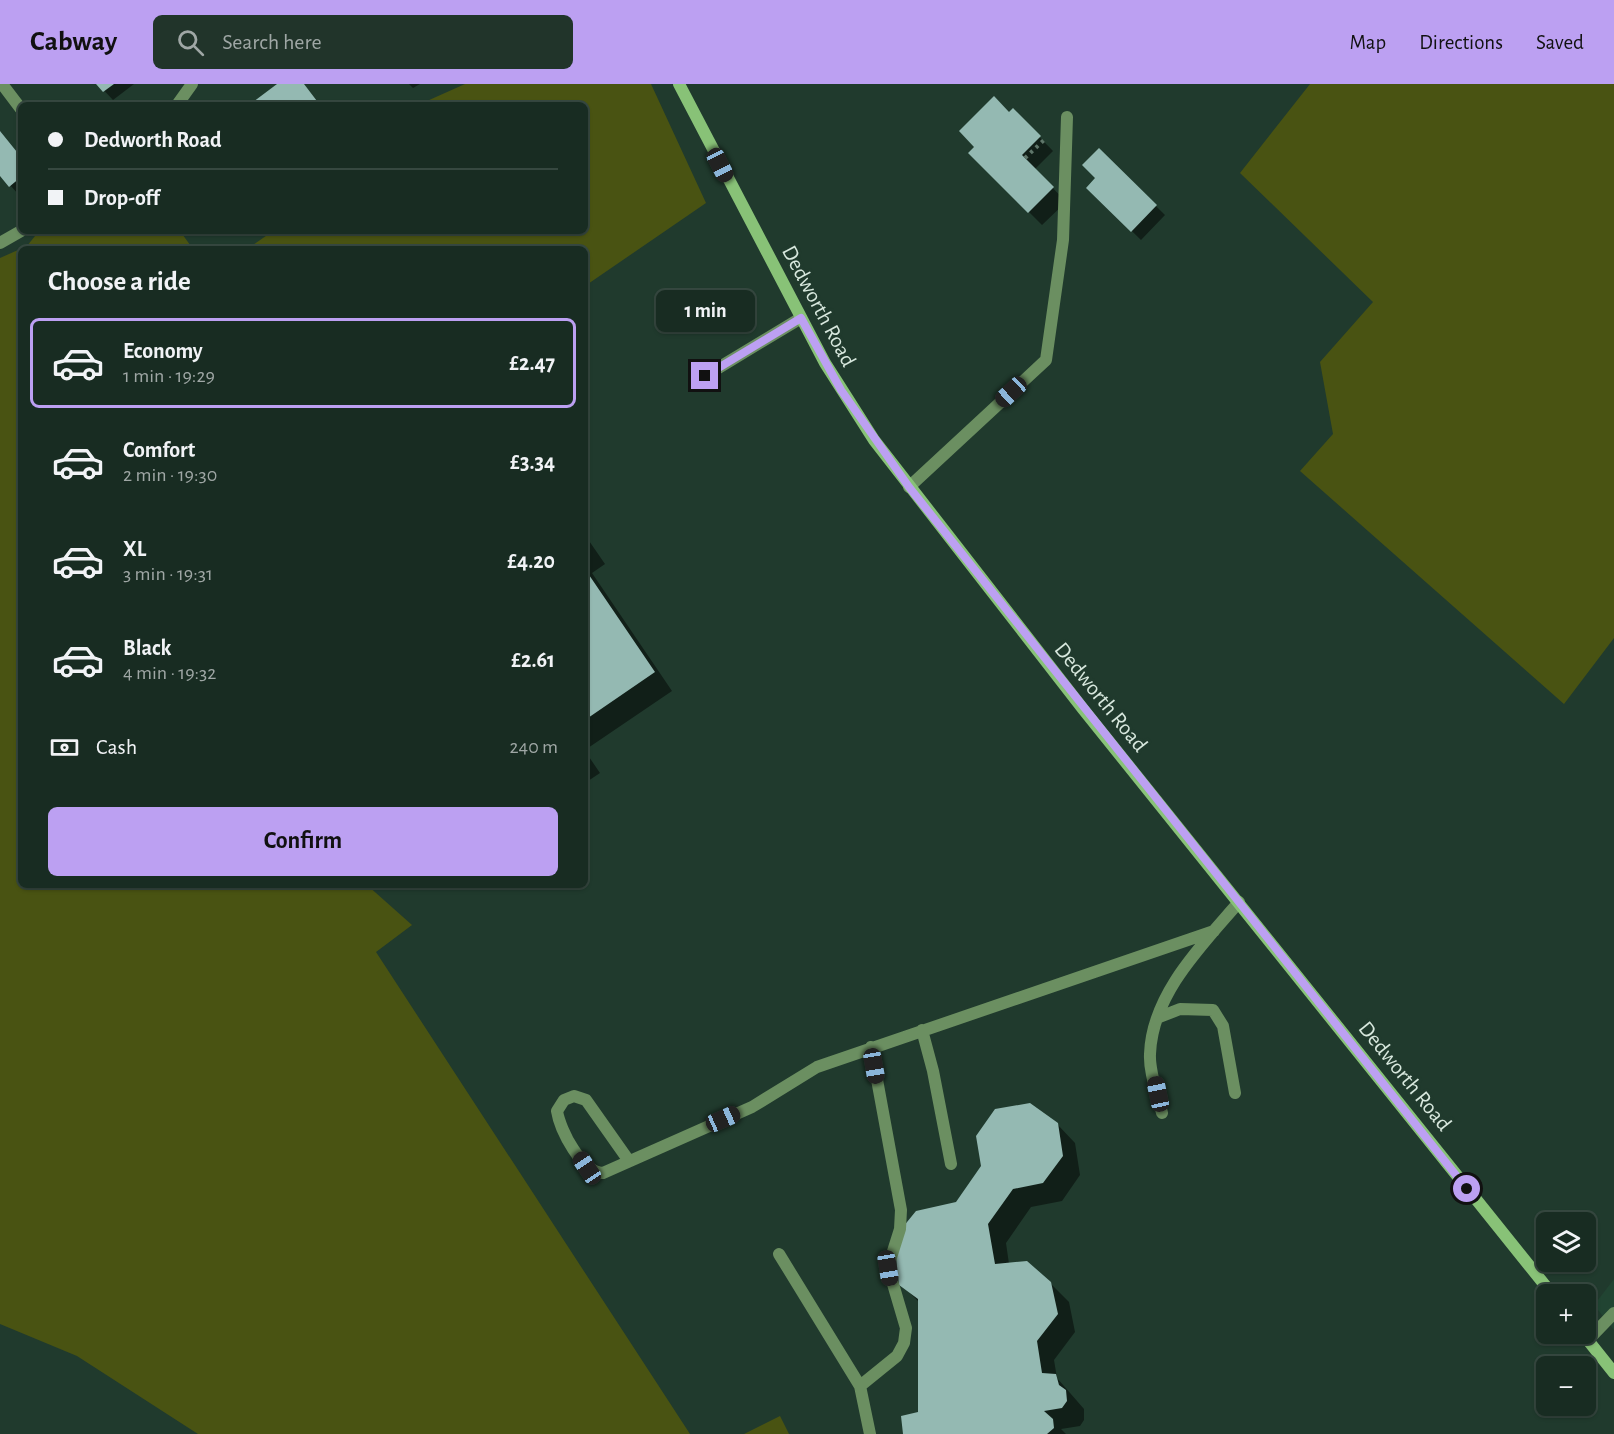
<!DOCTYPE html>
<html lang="en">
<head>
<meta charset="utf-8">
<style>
	:root { --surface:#182c22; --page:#21342a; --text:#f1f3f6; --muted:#9fa7a5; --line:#364840; --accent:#bca0f2 }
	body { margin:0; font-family:"Alegreya Sans",sans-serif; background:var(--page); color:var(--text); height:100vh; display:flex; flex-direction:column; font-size:22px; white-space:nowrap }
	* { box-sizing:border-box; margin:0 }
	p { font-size:20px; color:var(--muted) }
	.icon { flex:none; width:33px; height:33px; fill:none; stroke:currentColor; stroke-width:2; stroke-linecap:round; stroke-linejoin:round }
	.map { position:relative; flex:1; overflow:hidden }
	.drawer { position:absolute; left:18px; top:162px; width:570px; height:642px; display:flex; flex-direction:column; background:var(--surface); border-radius:9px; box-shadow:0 2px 4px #0004,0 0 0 2px var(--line) }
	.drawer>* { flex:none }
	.top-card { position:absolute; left:18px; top:18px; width:570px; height:132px; border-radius:9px; box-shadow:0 2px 4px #0004,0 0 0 2px var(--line); display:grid; align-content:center; height:132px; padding:0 30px; background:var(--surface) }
	.controls { position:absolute; left:1536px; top:1128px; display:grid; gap:12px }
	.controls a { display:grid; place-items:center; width:60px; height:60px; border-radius:9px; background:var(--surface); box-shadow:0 2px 4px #0004,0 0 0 2px var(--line); font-size:30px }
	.end { position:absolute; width:27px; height:27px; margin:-14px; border:8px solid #bca0f2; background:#111; box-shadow:0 0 0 3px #111 }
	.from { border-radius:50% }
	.bubble { position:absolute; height:42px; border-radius:9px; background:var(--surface); box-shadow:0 2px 4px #0004,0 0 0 2px var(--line); font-size:20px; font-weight:600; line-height:42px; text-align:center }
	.car { position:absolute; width:18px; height:36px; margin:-18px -9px; border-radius:8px; box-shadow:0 0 4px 2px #0007; background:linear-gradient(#222 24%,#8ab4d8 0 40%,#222 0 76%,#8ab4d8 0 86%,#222 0) }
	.top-card b { display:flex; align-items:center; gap:21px; height:57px; font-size:22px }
	.top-card b+b { border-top:2px solid var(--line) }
	.top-card i { width:15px; height:15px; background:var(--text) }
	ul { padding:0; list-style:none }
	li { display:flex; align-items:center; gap:18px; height:90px; margin:0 12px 9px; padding:0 18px; border:3px solid transparent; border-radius:9px }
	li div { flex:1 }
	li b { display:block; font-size:22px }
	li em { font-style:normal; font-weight:600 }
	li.on { border-color:var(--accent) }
	li>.icon { width:54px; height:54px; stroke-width:1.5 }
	h2 { padding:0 30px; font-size:27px; line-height:72px }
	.pay { display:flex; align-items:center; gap:15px; height:66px; padding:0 30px; font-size:22px }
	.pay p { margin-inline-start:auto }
	.cta { display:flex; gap:12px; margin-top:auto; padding:12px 30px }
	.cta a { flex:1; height:69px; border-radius:9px; background:var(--accent); color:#111; font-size:24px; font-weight:600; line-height:69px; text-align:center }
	header { display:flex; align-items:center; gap:36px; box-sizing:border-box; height:84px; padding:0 30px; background:var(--accent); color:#111 }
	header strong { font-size:28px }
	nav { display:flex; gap:33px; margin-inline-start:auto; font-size:21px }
	.search { width:420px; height:54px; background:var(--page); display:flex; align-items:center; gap:15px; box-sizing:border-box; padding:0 21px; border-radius:9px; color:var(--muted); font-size:22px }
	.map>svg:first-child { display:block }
</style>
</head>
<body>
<header>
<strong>Cabway</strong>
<div class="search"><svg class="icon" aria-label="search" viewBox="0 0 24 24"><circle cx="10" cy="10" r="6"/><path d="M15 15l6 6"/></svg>Search here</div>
<nav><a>Map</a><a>Directions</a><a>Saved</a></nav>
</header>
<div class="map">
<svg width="1614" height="1350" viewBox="0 0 1614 1350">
	<rect width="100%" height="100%" fill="#203a2d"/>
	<path fill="#214432" d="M1614 1195V1246L1594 1221Z"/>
	<path fill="#495312" d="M465 0H651L706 119 585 202V165H247L273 147H585V21H418Z
		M1310 0H1614V554L1564 620 1300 387 1333 350 1320 278 1373 218 1240 89Z
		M39 147H180L193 165H21V801H367L412 841 376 868 690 1350H198L77 1272 0 1240V174L27 162Z
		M780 1332 789 1350H744Z"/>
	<path fill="#0007" d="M98 0H134L113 16Z
		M409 0H420L413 4Z
		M1013 26 1053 67 1035 85 1066 118 1042 141 970 69Z
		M0 50 21 73 19 111 0 90Z
		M1099 66 1165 131 1141 156 1088 104 1097 94Z
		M585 451 605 480 592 489 672 607 585 666Z
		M585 667 600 689 585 699Z
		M1057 1040 1075 1059 1080 1091 1062 1117 1031 1123 1006 1159 1009 1180 1050 1199 1069 1218 1075 1248 1054 1276 1057 1294 1084 1325V1336L1080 1342 1061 1345 1066 1350H904L920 1329V1219L901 1200 956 1119Z"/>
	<path fill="#94b9b2" d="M96 0H114L103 8Z
		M277 0H304L320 21H249Z
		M994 12 1009 28 1013 24 1041 52 1022 71 1054 103 1028 129 968 69 974 63 959 47Z
		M0 47 21 73V93L9 103 0 92Z
		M1099 64 1157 121 1131 148 1086 104 1095 94 1082 81Z
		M585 485 655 588 585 636Z
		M1030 1019 1058 1039 1063 1072 1043 1099 1013 1105 988 1140 995 1180 1027 1177 1051 1198 1058 1230 1037 1257 1042 1289 1056 1290 1059 1301 1066 1306 1067 1317 1062 1324 1044 1327 1053 1335 1054 1344 1047 1350H903L901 1332 918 1328V1215L899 1201 894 1154 916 1127 956 1118 981 1082 976 1052 995 1025Z"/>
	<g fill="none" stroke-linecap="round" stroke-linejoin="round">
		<path stroke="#5f766a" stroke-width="4" stroke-dasharray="3 4.5" stroke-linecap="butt" d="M1025 74 1044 56"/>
		<path stroke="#6b8f61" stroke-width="12" d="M0 159 21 147
			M705 292 801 234
			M909 403 1046 276 1063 156 1067 33
			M1157 934 1180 925 1213 926 1223 942 1235 1009
			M922 946 933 987 951 1080
			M1162 1029C1158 1011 1149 989 1150 970 1152 910 1202 861 1239 818
			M629 1077 586 1016 574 1012 564 1016 557 1027C560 1046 582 1089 603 1089L752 1023 817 983 1214 847
			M779 1170 860 1302 870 1350
			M1588 1256 1614 1229
			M860 1302 897 1272 904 1259 906 1244 888 1183 900 1145 901 1126 871 963"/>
		<path stroke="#6b8f61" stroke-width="12" d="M2 0 21 25
			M177 21 192 0"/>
		<path stroke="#88c277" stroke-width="12" d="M679 0 825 279 874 356 1083 625 1552 1210
			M1583 1250 1614 1289"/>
	</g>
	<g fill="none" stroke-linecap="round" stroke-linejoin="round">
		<path stroke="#bca0f2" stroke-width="8" d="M705 292 801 234 841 306 909 403 1467 1105"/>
	</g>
	<g text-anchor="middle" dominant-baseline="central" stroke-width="6" stroke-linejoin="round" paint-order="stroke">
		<g font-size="22" fill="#d8e8de" stroke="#203a2d">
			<text transform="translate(819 222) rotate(62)">Dedworth Road</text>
			<text transform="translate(1101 613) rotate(51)">Dedworth Road</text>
			<text transform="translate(1405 992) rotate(51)">Dedworth Road</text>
		</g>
	</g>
</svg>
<div class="controls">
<a><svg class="icon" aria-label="layers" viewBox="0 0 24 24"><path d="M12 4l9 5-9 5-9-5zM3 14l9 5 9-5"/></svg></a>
<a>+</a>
<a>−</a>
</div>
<i class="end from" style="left:1467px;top:1105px"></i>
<i class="end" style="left:705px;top:292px"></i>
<div class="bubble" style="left:656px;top:206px;width:99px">1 min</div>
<i class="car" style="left:720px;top:81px;rotate:153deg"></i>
<i class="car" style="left:1011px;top:308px;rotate:227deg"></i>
<i class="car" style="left:874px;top:982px;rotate:170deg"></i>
<i class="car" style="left:1158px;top:1010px;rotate:348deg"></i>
<i class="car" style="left:723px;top:1035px;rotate:66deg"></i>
<i class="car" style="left:587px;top:1084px;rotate:326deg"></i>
<i class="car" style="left:888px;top:1184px;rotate:171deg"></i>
<div class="top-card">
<b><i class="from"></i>Dedworth Road</b>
<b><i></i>Drop-off</b>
</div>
<section class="drawer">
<h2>Choose a ride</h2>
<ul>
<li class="on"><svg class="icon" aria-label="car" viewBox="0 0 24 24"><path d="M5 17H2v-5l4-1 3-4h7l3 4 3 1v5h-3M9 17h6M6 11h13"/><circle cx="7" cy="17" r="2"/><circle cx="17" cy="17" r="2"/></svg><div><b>Economy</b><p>1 min · 19:29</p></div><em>£2.47</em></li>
<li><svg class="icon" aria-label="car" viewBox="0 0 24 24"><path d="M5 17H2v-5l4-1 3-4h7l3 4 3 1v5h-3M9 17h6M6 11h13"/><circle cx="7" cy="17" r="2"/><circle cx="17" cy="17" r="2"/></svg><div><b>Comfort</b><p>2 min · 19:30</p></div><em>£3.34</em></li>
<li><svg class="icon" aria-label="car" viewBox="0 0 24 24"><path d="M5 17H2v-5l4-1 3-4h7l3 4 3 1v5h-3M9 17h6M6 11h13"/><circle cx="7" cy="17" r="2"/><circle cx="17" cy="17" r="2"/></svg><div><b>XL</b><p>3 min · 19:31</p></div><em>£4.20</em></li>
<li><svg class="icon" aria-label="car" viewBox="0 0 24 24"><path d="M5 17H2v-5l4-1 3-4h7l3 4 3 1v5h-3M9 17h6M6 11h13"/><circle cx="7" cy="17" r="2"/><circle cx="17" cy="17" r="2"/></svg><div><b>Black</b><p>4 min · 19:32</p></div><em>£2.61</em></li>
</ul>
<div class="pay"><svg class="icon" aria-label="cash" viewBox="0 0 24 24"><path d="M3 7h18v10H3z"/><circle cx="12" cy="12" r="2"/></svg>Cash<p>240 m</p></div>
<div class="cta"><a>Confirm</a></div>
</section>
</div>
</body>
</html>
